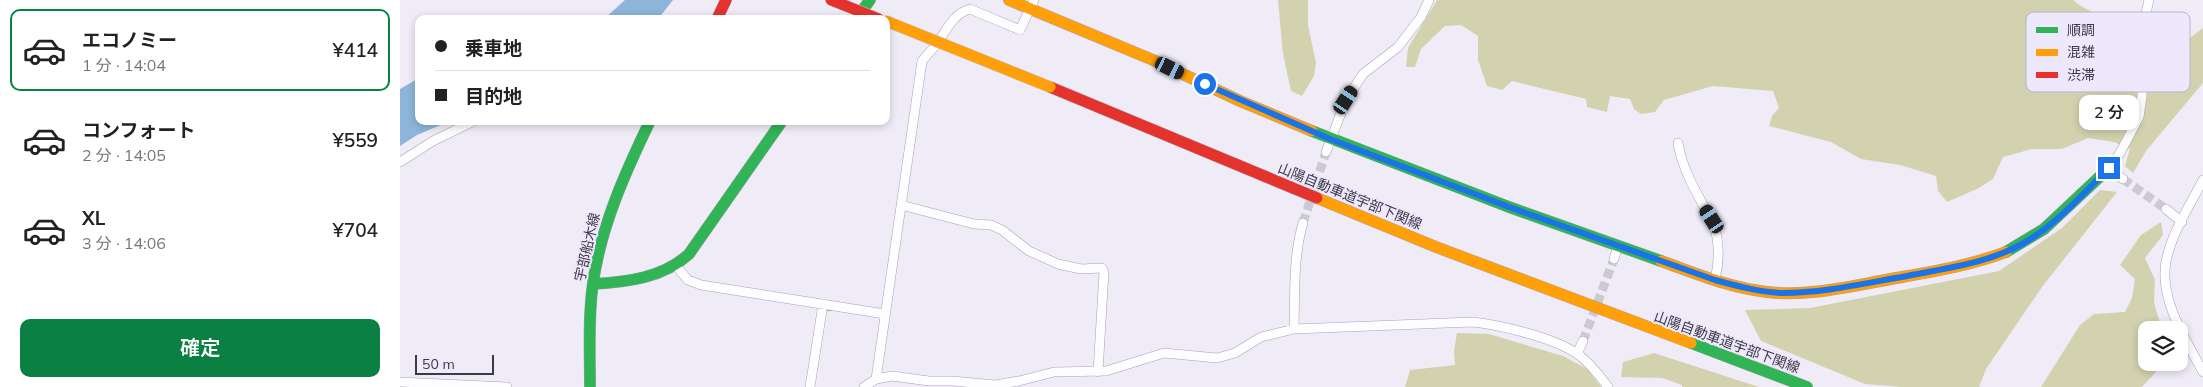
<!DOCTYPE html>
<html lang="ja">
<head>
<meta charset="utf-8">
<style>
	:root { --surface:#fff; --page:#f2f2f2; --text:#222; --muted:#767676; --line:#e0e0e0; --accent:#0b8043 }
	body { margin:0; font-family:Mulish,"Noto Sans JP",sans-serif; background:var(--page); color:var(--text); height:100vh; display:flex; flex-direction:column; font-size:19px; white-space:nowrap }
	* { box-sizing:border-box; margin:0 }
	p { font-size:16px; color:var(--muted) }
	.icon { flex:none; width:28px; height:28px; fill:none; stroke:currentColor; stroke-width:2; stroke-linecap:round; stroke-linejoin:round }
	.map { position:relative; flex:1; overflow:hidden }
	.sheet { display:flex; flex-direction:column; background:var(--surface); width:400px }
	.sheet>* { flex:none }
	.hud { position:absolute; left:15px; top:15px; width:475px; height:110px; border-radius:10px; box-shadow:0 2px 8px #0003; display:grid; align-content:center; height:110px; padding:0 20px; background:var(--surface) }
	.controls { position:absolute; left:1738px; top:321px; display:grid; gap:10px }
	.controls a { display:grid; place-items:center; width:50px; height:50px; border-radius:10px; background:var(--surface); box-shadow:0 2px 8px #0003; font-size:25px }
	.scale { position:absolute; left:15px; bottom:12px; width:79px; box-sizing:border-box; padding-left:5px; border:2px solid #3d3946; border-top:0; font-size:14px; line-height:18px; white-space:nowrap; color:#3d3946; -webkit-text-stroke:4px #eee8fc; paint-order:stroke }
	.end { position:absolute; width:22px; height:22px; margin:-11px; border:6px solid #1a73e8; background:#fff; box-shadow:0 0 0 2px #fff }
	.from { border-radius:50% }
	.bubble { position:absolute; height:35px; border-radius:10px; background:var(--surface); box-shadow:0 2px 8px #0003; font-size:16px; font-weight:600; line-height:35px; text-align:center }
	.car { position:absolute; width:15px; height:30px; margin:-15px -8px; border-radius:6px; box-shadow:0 0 4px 1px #0007; background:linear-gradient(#222 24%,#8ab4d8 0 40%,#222 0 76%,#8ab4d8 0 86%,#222 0) }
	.hud b { display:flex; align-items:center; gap:18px; height:48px; font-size:19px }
	.hud b+b { border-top:1px solid var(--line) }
	.hud i { width:12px; height:12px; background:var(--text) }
	ul { padding:9px 0 0; list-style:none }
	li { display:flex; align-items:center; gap:15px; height:82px; margin:0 10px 8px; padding:0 10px; border:2px solid transparent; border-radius:10px }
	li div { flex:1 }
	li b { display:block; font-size:19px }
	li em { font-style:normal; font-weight:600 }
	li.on { border-color:var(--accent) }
	li>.icon { width:45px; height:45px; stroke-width:1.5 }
	.action { display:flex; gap:10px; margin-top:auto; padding:10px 20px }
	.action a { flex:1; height:58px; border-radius:10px; background:var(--accent); color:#fff; font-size:20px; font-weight:600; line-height:58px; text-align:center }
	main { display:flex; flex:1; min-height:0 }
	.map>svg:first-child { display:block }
</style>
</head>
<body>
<main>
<section class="sheet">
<ul>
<li class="on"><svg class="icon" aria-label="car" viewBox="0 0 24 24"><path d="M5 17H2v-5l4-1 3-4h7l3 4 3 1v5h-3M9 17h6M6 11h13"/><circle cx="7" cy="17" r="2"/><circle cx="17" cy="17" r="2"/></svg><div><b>エコノミー</b><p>1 分 · 14:04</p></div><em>¥414</em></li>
<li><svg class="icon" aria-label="car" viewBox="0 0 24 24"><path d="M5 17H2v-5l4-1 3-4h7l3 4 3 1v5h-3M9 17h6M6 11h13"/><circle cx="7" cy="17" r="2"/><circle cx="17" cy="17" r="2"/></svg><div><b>コンフォート</b><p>2 分 · 14:05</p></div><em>¥559</em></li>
<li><svg class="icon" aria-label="car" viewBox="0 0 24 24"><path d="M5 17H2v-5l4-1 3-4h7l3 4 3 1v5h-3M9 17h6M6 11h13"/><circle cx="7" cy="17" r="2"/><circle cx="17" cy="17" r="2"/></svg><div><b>XL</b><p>3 分 · 14:06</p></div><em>¥704</em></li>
</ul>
<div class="action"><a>確定</a></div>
</section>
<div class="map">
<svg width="1803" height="387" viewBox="0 0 1803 387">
	<rect width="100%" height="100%" fill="#f0ecf7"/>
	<path fill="#d2d2af" d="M878 0H908V25L916 63 914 76 902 96 891 91 883 54Z
		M1037 0H1673C1693 19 1733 17 1738 48 1740 58 1737 69 1738 79L1763 80 1772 51 1803 28V83L1746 151 1733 173 1725 166 1730 149 1714 142 1688 138 1662 149H1632L1603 157 1593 179 1579 188 1547 202 1538 191 1536 176 1500 165 1461 159 1431 142 1369 126 1372 116 1379 108 1373 91 1313 86 1264 100 1255 112 1241 114 1234 109 1230 99 1210 96 1207 112 1187 107 1186 99 1112 81 1102 90 1087 86 1078 60V36L1061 25 1045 26 1021 49 1015 67H1006L1008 48Z
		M1700 190 1717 192 1642 287 1586 369 1579 387H1502L1465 384 1361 341 1345 310 1410 308 1599 271 1662 228Z
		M1761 222 1763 235 1745 258 1755 280 1754 303 1762 330H1746V362L1764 363 1742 387H1641L1680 325 1694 314 1725 312 1732 298 1735 279 1720 265 1741 235Z
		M1057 333 1089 334 1163 356 1187 369 1201 387H1005L1010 370 1055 365 1054 351Z
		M1254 353 1359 387H1282V385L1262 378 1221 377 1223 362Z"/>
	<path fill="#8db5da" d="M225 0H273L258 19H204Z
		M19 78V121H50L17 135 0 146V89Z"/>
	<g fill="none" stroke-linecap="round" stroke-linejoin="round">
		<path stroke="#ccc8d4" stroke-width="9" stroke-dasharray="9 4.5" stroke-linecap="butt" d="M1723 179 1766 209
			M903 223 926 152
			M1183 341 1214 259"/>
		<defs>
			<path id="street" d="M1278 143C1282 166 1291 183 1302 203 1305 209 1310 214 1312 220 1320 240 1320 259 1315 280
				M926 152 946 100 963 74 998 47 1021 17 1029 0
				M0 162 33 141 74 121
				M1723 179 1709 168 1720 153 1739 117 1742 96V31L1749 0
				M1803 180C1791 203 1775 228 1768 253 1755 294 1785 338 1803 372
				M501 205 574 224 591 225 602 230 629 251 658 264 681 269 702 268 704 272 698 372
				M1766 209 1782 222
				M1214 259 1218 246
				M276 266 288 280 301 285 485 314
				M894 329C895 293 893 257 903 223
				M1177 354 1183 341
				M476 379 522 61C526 56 531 51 535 46 546 32 552 14 570 9L620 30 634 0
				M0 382 107 387
				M410 387 423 304
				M464 387 476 379 492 376 529 381H552L595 385 619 381 654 372 706 371 764 353 817 358 835 353 861 337 894 329 1072 322C1101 325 1151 337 1176 353 1188 361 1200 376 1208 387"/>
			<path id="fast" d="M456 19 470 0
				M912 131 1109 207 1261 261
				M1606 252 1644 229 1709 168
				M193 284C227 282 263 278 289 254L382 121
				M1291 343 1407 387
				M190 387C190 353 188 318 193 283 201 226 225 173 250 121"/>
			<path id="slow" d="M609 0 753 60 840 101 912 131
				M917 198 1036 247 1291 343
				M1261 261C1295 273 1330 288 1367 292 1408 297 1451 286 1491 279 1530 272 1569 266 1606 252"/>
			<path id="jam" d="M317 19 326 0
				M650 87 917 198"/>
		</defs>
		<use href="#street" stroke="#a7a3ae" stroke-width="10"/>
		<use href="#fast" stroke="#a7a3ae" stroke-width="12"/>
		<use href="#slow" stroke="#a7a3ae" stroke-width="12"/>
		<use href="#jam" stroke="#a7a3ae" stroke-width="12"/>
		<use href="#street" stroke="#fdfcfe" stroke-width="9"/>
		<use href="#fast" stroke="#30b455" stroke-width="11"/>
		<use href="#slow" stroke="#ff9f0a" stroke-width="11"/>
		<use href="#jam" stroke="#e5322d" stroke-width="11"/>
		<defs>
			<path id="slow-bridge" d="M486 21 650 87"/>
			<path id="jam-bridge" d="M431 0 479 19"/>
		</defs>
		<use href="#slow-bridge" stroke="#c9c2c6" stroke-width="12" stroke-linecap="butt"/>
		<use href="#jam-bridge" stroke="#c9c2c6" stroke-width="12" stroke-linecap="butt"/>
		<use href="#slow-bridge" stroke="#ff9f0a" stroke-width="11"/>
		<use href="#jam-bridge" stroke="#e5322d" stroke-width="11"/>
	</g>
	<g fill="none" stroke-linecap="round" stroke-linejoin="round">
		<path stroke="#1a73e8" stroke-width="6" d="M805 84 930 139 1109 207 1315 280C1337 286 1359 292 1382 293 1424 293 1466 283 1507 276 1545 268 1585 264 1620 245 1654 227 1682 195 1709 168"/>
	</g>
	<g text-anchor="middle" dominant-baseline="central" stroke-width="4" stroke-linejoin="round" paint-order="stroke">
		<g font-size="14" fill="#3d3946" stroke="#eee8fc">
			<text transform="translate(950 196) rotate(22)">山陽自動車道宇部下関線</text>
			<text transform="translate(187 247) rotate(-77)">宇部船木線</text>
			<text transform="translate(1327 342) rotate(20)">山陽自動車道宇部下関線</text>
		</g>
	</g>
	<rect x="1626" y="12" width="164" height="80" rx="8" fill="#eee8fc" stroke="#b9b4c5" stroke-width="1"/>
	<rect x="1636" y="27" width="22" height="6" fill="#30b455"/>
	<rect x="1636" y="49" width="22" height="7" fill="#ff9f0a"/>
	<rect x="1636" y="72" width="22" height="6" fill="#e5322d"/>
	<g font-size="14" fill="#3d3946">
		<text x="1667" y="35">順調</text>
		<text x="1667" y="57">混雑</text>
		<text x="1667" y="80">渋滞</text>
	</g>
</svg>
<div class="controls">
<a><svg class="icon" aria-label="layers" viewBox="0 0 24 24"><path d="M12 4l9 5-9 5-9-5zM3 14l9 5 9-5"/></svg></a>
</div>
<div class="scale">50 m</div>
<i class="end from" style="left:805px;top:84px"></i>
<i class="end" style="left:1709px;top:168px"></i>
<div class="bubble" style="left:1679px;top:95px;width:60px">2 分</div>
<i class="car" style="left:770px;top:68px;rotate:116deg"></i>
<i class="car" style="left:946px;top:100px;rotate:33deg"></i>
<i class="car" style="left:1312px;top:219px;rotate:327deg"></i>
<div class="hud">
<b><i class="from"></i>乗車地</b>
<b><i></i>目的地</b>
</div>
</div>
</main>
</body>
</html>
